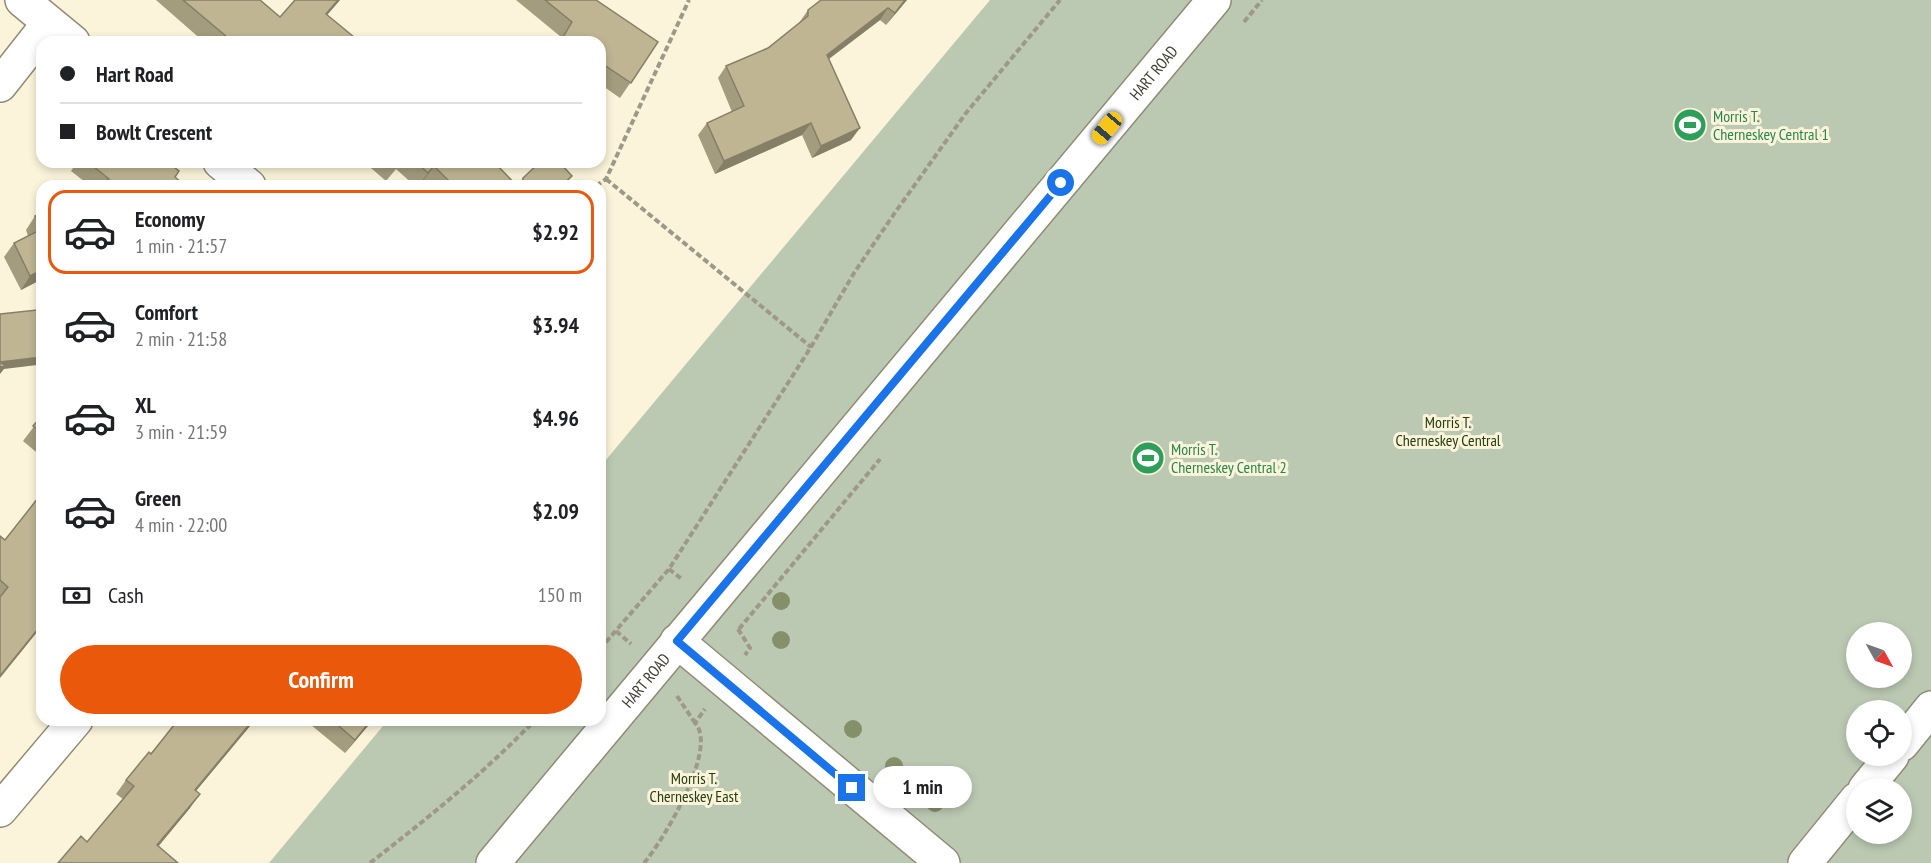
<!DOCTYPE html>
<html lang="en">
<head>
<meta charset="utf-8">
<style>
	:root { --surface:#fff; --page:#f2f2f2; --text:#202124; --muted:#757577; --line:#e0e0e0; --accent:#ea580c }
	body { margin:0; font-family:"PT Sans Narrow",sans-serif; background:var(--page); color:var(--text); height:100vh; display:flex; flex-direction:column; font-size:22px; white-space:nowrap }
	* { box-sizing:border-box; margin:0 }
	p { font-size:20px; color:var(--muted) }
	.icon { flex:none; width:33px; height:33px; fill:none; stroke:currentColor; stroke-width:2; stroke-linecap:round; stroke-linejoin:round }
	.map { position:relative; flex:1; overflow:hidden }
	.drawer { position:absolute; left:36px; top:180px; width:570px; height:546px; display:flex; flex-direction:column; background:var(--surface); border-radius:18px; box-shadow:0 3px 9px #0003 }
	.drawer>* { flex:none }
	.guide { position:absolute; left:36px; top:36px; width:570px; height:132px; border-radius:18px; box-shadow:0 3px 9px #0003; display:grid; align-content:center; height:132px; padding:0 24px; background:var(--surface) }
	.needle { width:39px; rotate:130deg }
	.buttons { position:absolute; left:1846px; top:622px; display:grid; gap:12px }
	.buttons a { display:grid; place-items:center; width:66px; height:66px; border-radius:50%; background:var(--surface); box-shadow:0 3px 9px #0003; font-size:30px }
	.end { position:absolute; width:27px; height:27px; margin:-14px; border:8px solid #1a73e8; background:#fff; box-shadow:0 0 0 3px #fff }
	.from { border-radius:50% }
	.bubble { position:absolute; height:42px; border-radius:21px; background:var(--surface); box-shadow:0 3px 9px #0003; font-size:20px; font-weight:600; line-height:42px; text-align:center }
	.car { position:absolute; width:18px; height:36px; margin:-18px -9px; border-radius:8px; box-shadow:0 0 4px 2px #0007; background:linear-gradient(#f5c518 24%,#345 0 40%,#f5c518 0 76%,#345 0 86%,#f5c518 0) }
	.guide b { display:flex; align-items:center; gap:21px; height:57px; font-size:22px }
	.guide b+b { border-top:2px solid var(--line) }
	.guide i { width:15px; height:15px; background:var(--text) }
	ul { padding:10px 0 0; list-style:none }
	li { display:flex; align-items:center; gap:18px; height:84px; margin:0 12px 9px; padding:0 12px; border:3px solid transparent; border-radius:18px }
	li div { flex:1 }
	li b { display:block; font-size:22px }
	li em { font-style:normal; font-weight:600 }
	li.current { border-color:var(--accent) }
	li>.icon { width:54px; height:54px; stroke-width:1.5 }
	.pay { display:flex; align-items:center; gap:15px; height:66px; padding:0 24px; font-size:22px }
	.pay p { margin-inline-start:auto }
	.button { display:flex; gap:12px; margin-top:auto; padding:12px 24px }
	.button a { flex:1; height:69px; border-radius:36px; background:var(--accent); color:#fff; font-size:24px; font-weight:600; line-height:69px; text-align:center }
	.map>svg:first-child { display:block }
</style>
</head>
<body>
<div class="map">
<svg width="1931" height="863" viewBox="0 0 1931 863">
	<rect width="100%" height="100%" fill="#fbf4db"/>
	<path fill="#bbc9b3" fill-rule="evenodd" d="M990 0H1931V863H269L388 720H600V467ZM1857 633H1902V678H1857ZM1857 711H1902V756H1857ZM1857 789H1902V834H1857Z"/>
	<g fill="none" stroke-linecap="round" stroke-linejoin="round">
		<defs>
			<g id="minor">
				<path d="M22 0 73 42"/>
				<path d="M0 85 49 23"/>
				<path d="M220 162 249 186"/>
				<path d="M677 641 943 863"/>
				<path d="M1902 744 1931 708"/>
				<path d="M1865 789 1892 756"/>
				<path d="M0 810 76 720"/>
				<path id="s1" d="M493 863 1214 0"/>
				<path d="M1805 863 1857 799"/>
			</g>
		</defs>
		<use href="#minor" stroke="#918b74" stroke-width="36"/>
		<path stroke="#9d9887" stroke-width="4" stroke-dasharray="6 3" stroke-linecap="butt" d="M1244 22 1262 0
			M606 179 811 347
			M596 186 606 179 689 0
			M669 569 683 580
			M738 629 750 648 745 655
			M739 629 880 459
			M616 631 631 644
			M600 649 669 569 811 347 854 273 894 214 966 113 1060 0
			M677 696 695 723
			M370 863C428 818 484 773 535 720
			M644 863C663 841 719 748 695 723L705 709"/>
		<use href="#minor" stroke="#fff" stroke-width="33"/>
	</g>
	<g fill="#85906b">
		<circle cx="781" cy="601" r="9"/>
		<circle cx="781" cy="640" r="9"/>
		<circle cx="853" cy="729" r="9"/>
		<circle cx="894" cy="766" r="9"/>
		<circle cx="935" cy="803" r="9"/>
	</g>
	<path fill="#a49c7e" d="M156 0H260L280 17 295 0H340L327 15 360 42H204Z
		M516 0H596L658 42 620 98 600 84V42H559L561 37Z
		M821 0H907L886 25 880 20 829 59 851 140 812 158 802 135 715 174 698 135 707 123 732 112 718 78 726 66 768 48 799 23 808 10Z
		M77 162H167L175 177 185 186H90L71 171Z
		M364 162H494L517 186 523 178 566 184 564 186H429L423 181 419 186H415L396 169 386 181Z
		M42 213V279L21 290 4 257 14 243 28 236 26 230 35 216Z
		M42 416V457L23 441Z
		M42 493 0 678V536L5 540Z
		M178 720H255L196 791 190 808 158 846 87 842 123 799 116 794 126 780 151 754Z
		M305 720H373L345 753Z"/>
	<path fill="#867f67" d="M338 0H340L315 29 326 14Z
		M905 0H907L886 25 895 13Z
		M888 8 880 20 818 67 827 55Z
		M811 123 802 135 715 174 724 161Z
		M860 128 851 140 812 158 821 146Z
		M434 166 423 181 418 186 428 173Z
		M572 176 564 186H561Z
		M42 270V279L21 290 30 276Z
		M42 357 37 365 4 369 0 374V362Z
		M42 624V626L0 678V676Z
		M253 720H255L185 804 195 790Z
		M371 720H373L345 753 355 740Z
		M200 794 190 808 148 859 157 845Z"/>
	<path fill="#bfb593" stroke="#867f67" stroke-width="1.5" d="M183 0H260L280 17 295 0H338L326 14 360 42H233Z
		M545 0H596L658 42 631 83 600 62V42H560L572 22Z
		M821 0H905L895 13 888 8 827 55 860 128 821 146 811 123 724 161 707 123 744 106 726 66 768 48 808 16V10Z
		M88 162H167L179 171 175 177 185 186H95L109 179Z
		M392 162H400L397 166Z
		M416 162H494L517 186H454L434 166 428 173Z
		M540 162H559L572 176 561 186H523V178Z
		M42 213V270L30 276 14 243 42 229 35 216Z
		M37 310 42 357 0 362 6 366 0 367V314Z
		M42 416V433L33 426Z
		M42 493V624L0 676V597L8 587 0 580V536L5 540Z
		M178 720H253L195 790 200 794 157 845 178 863H58L81 836 87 842 134 786 126 780 149 752 151 754Z
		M332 720H371L355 740Z"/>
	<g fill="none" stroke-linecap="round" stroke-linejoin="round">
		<path stroke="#1a73e8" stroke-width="8" d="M852 788 677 641 1061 183"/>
	</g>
	<defs>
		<symbol id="stadium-disc" viewBox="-11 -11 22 22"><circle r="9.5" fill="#2e9e5b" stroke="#fbf4db"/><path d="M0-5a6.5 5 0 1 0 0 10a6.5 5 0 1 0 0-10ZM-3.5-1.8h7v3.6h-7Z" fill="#fff"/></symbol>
	</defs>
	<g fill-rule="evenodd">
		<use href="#stadium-disc" x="1671" y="106" width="38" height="38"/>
		<use href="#stadium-disc" x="1129" y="439" width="38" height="38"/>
	</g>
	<g text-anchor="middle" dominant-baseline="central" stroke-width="6" stroke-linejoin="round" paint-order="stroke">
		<g font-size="16" fill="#403d33" stroke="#fbf4db">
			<text stroke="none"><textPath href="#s1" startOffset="1030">HART ROAD</textPath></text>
			<text stroke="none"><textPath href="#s1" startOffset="238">HART ROAD</textPath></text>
		</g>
		<g font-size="16" fill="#27864d" stroke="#fbf4db" text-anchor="start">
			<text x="1713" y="116">Morris T.<tspan x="1713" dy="18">Cherneskey Central 1</tspan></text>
			<text x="1171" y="449">Morris T.<tspan x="1171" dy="18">Cherneskey Central 2</tspan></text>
		</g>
		<g font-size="16" fill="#243e10" stroke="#fbf4db">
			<text x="1448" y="422">Morris T.<tspan x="1448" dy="18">Cherneskey Central</tspan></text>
			<text x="694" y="778">Morris T.<tspan x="694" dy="18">Cherneskey East</tspan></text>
		</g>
	</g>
</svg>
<div class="buttons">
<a><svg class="needle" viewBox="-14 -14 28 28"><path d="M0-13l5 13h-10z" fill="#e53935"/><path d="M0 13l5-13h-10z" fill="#757577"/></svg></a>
<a><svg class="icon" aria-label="locate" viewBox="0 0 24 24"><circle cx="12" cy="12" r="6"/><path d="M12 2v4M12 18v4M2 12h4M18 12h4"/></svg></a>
<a><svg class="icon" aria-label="layers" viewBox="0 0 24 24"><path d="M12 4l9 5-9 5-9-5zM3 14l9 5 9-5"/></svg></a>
</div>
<i class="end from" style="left:1061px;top:183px"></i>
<i class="end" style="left:852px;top:788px"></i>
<div class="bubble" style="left:873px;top:766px;width:99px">1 min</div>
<i class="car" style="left:1107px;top:128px;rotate:220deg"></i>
<div class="guide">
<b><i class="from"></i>Hart Road</b>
<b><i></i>Bowlt Crescent</b>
</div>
<section class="drawer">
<ul>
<li class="current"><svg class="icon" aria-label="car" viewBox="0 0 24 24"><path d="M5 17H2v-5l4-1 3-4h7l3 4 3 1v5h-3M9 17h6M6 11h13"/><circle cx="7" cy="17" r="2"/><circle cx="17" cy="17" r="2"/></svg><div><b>Economy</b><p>1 min · 21:57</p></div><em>$2.92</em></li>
<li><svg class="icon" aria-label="car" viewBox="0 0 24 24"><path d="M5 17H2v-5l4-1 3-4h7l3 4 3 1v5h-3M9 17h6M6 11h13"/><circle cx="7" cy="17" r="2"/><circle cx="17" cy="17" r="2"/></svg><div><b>Comfort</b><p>2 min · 21:58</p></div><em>$3.94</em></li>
<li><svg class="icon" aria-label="car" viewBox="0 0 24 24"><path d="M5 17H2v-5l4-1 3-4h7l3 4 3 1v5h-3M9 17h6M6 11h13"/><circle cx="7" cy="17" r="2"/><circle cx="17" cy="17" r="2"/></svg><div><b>XL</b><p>3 min · 21:59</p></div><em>$4.96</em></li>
<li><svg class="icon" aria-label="car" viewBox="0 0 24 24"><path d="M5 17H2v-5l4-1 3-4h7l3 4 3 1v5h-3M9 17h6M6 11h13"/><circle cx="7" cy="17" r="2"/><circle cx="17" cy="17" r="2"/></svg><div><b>Green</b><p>4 min · 22:00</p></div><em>$2.09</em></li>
</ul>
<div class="pay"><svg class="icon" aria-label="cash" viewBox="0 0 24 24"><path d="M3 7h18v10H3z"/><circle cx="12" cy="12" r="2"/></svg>Cash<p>150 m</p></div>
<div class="button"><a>Confirm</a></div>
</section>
</div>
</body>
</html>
